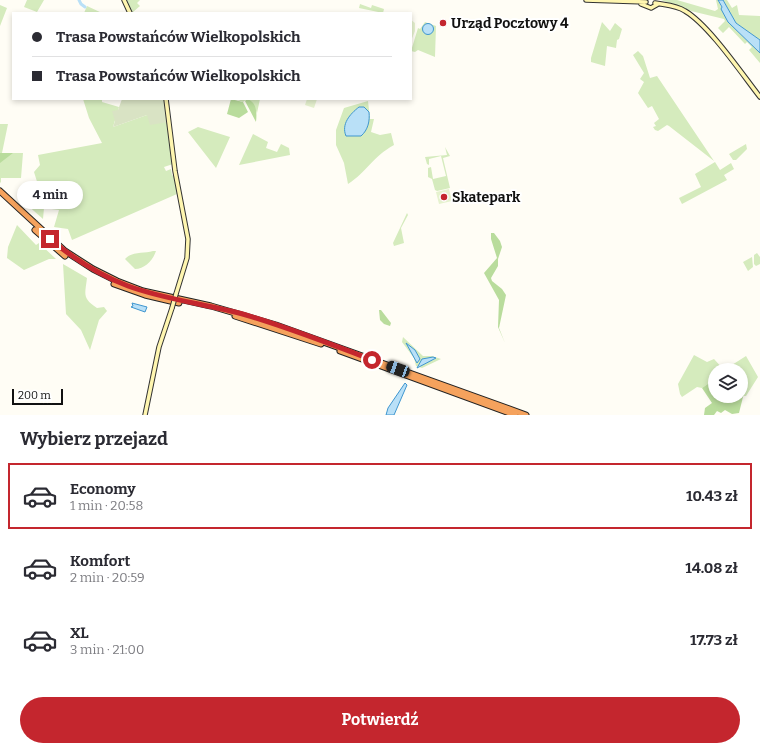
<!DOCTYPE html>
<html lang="pl">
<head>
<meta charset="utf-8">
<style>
	:root { --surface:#fff; --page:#f7f7f7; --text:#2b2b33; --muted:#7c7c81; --line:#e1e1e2; --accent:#c4262e }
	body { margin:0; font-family:Bitter,serif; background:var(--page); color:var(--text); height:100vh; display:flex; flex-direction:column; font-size:15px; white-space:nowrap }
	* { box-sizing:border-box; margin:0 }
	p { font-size:13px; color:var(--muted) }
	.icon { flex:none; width:22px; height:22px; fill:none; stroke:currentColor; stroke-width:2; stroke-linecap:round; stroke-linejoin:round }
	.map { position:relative; height:415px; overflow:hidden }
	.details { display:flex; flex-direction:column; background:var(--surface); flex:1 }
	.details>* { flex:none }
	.hud { position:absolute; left:12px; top:12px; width:400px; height:88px; border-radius:0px; box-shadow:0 2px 6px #0003; display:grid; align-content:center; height:88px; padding:0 20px; background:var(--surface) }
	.fabs { position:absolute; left:708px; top:363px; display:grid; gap:8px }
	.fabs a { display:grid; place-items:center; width:40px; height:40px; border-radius:50%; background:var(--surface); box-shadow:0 2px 6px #0003; font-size:20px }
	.scale { position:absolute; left:12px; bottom:10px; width:51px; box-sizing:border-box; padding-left:4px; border:2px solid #111; border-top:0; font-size:11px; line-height:14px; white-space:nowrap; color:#111; -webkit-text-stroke:3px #fff; paint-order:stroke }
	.end { position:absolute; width:18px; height:18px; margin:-9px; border:5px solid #c4262e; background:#fff; box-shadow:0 0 0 2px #fff }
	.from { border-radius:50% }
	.bubble { position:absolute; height:28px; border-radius:14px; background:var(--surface); box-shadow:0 2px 6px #0003; font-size:13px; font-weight:700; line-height:28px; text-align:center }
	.car { position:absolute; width:12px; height:24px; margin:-12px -6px; border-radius:5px; box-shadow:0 0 3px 1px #0007; background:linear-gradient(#222 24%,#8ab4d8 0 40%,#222 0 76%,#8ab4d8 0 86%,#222 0) }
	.hud b { display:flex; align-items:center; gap:14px; height:38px; font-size:15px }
	.hud b+b { border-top:1px solid var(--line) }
	.hud i { width:10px; height:10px; background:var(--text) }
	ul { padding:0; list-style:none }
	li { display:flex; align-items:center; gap:12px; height:66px; margin:0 8px 6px; padding:0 12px; border:2px solid transparent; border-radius:0px }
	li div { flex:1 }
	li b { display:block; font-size:15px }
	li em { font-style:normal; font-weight:700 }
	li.active { border-color:var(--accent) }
	li>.icon { width:36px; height:36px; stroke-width:1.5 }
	h2 { padding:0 20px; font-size:18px; line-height:48px }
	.button { display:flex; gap:8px; margin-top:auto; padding:8px 20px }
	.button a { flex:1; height:46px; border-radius:24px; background:var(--accent); color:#fff; font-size:16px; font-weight:700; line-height:46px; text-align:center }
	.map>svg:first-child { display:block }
</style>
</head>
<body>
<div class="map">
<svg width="760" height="415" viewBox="0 0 760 415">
	<rect width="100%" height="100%" fill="#fffdf5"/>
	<path fill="#d5ebbd" d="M27 0H44L37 12 24 7Z
		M125 0H140L137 3 140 6 133 12 129 11Z
		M661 0H677L715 11 718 9 716 0H718L728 22 760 53V63L749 50 752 47 747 42 745 44 729 27 723 33 718 28 725 21 724 19 691 11Z
		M723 0H727L732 8 737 5 739 15 760 16V40L736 23Z
		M360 4 371 8 372 5 384 9 383 13 359 8Z
		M0 5 7 8 0 26Z
		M87 6 102 13H84Z
		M425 22 436 26 435 57 418 50 415 52 411 51 418 28 420 29Z
		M602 22 610 31 615 23 622 29 619 39 617 40 616 48 607 46 605 66 591 62V58Z
		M638 51 643 56 650 78 657 76 714 161 669 126 667 125 658 131 655 130 653 127 656 126 654 123 659 119 652 106 648 108 638 93 644 82 640 79 644 73 633 55Z
		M83 99H102V102L119 107 113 127 147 115 168 122 173 164 164 167 166 171 171 169 172 175 174 176 177 194 72 240 68 229 54 227 59 210 44 208 43 219 25 203H38L39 188 34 172 40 165 38 155 102 143 89 118Z
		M235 99H260L257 113 254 106 247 99 243 102Z
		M368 101 370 119H374L371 132 380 135 391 133 394 145C372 157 367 172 348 184L344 163 336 145V130L344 108Z
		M0 124H8L2 153H23L21 178H1V183L0 182Z
		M198 127 230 137 216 168 188 132Z
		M253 134 268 142 266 148 277 152 281 144 289 148 290 155 239 165Z
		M746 144 747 149 736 160H733L729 154Z
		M445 147 450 156 443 158 450 188 437 191 435 190 432 179 428 177V168L431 167 433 179 446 176 441 156 429 159V165L427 164 425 157 447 155Z
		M715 162 720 170 731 163 734 169 724 175 727 180 682 204 679 198 701 187 695 174Z
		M407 213 408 215 401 228 404 243 394 246 393 243Z
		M17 225 36 245 39 243 56 259H49L24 270 7 258 8 247Z
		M153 251H156C153 260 145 269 135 269L125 259C132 251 144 254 153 251Z
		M757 253 760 257V264L756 266 754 264V255Z
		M752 257 753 267 748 271 743 262Z
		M63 264 87 278C85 295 82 298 97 308L104 307 107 311 99 320 90 350 81 330 66 314Z
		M403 337 423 356H432L441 359 422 368 416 366 414 358 402 342Z
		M694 355 707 362 714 359 724 370H715V379L702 388 697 387 682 397 680 394 678 384Z
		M746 356 758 377 746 396H743L744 393H741V370H724Z"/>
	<path fill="#b9dc9c" d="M231 99 243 102 248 112 239 118 227 114Z
		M247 99C257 102 257 113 256 122L245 101Z
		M0 153H13L0 163Z
		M491 233H494L500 241 502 247 498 259V266L491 278 492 281 502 289 506 295 499 328 505 343 498 327 499 300 484 273 497 258 491 239Z
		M379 310H381L391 323 390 326 384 324 380 320Z
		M715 379V396H741V393H744L739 413 732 414 725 410 721 413 717 411 714 415H704L705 408 712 403 702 388Z"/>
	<path fill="#d9e3c4" d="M122 99H164L168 122 150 125 147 115 113 127 115 121 112 111 118 110Z"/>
	<path fill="#e6f2cf" d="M411 20 415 23V31L411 41Z
		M307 99H317L314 108 305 105Z
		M449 189 452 201 439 204 436 192Z"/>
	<path fill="#b9e0f7" stroke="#3f96cf" d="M718 0H723L736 23 760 40V53L728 22 721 9 722 7Z
		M422.5 29a5.5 5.5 0 1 1 11 0a5.5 5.5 0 1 1-11 0Z
		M359 107H364L369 112C370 121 368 130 361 136H346C341 124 350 114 359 107Z
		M132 303 147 307 145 312 131 307 133 306Z
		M406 343 415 350 420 359 417 363Z
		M433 357 436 358 417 368 422 359Z
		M405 383 407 385 394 415H386L388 408Z"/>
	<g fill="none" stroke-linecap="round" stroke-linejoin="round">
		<path stroke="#b9e0f7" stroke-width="3" d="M79 0 81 4 85 7"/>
		<defs>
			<path id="secondary" d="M124 0 130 13
				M586 0 646 2
				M655 3C665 5 676 5 685 11 709 25 742 74 760 97
				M641 4 651 8 658 4
				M166 99 175 171 188 239 187 258 176 294
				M145 415 159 347 172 308"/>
			<path id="highway" d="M0 191 65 251 93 269 117 281 143 291 211 306 276 325 526 415
				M35 230 65 256
				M114 284 145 295 179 303
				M235 316 321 344
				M340 351 515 415"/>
		</defs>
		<use href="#secondary" stroke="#333" stroke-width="5.5"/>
		<use href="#highway" stroke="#222" stroke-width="7"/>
		<use href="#secondary" stroke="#fff6b0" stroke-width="3.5"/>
		<use href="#highway" stroke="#f5a25d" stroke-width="5"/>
		<defs>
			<path id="secondary-bridge" d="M172 308 176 294"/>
		</defs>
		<use href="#secondary-bridge" stroke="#333" stroke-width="5.5" stroke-linecap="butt"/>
		<use href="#secondary-bridge" stroke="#fff6b0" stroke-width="3.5"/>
	</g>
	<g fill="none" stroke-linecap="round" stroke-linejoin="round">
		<path stroke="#c4262e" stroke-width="5" d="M50 239C74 259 99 275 128 286 166 300 207 304 246 315 289 328 331 344 372 360"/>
	</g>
	<g fill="#c4262e" stroke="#fff" stroke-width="1.5">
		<circle cx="443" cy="23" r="4"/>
		<circle cx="444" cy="197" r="4"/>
	</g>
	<g text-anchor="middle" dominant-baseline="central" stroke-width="4" stroke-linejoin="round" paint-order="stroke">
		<g font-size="14" font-weight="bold" fill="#111" stroke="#fff" text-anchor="start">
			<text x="451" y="23">Urząd Pocztowy 4</text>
			<text x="452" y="197">Skatepark</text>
		</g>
	</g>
</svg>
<div class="fabs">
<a><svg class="icon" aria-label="layers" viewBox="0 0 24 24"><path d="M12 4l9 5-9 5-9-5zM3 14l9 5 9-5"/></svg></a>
</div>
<div class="scale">200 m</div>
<i class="end from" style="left:372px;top:360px"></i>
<i class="end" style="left:50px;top:239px"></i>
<div class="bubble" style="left:17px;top:181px;width:66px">4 min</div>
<i class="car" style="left:398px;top:369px;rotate:290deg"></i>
<div class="hud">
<b><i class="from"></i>Trasa Powstańców Wielkopolskich</b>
<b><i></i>Trasa Powstańców Wielkopolskich</b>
</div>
</div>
<section class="details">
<h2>Wybierz przejazd</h2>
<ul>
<li class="active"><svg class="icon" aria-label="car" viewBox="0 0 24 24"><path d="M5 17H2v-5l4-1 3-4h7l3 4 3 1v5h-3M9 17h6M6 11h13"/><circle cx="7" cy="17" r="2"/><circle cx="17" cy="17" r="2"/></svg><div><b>Economy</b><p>1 min · 20:58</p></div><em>10.43 zł</em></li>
<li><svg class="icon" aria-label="car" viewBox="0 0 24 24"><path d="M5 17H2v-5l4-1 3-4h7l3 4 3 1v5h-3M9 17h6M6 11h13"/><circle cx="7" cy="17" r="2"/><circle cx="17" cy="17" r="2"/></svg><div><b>Komfort</b><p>2 min · 20:59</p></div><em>14.08 zł</em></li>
<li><svg class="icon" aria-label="car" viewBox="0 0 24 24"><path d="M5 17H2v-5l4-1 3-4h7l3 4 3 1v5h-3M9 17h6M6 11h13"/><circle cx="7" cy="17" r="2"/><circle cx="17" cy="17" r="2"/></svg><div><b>XL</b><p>3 min · 21:00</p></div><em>17.73 zł</em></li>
</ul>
<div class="button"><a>Potwierdź</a></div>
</section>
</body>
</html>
